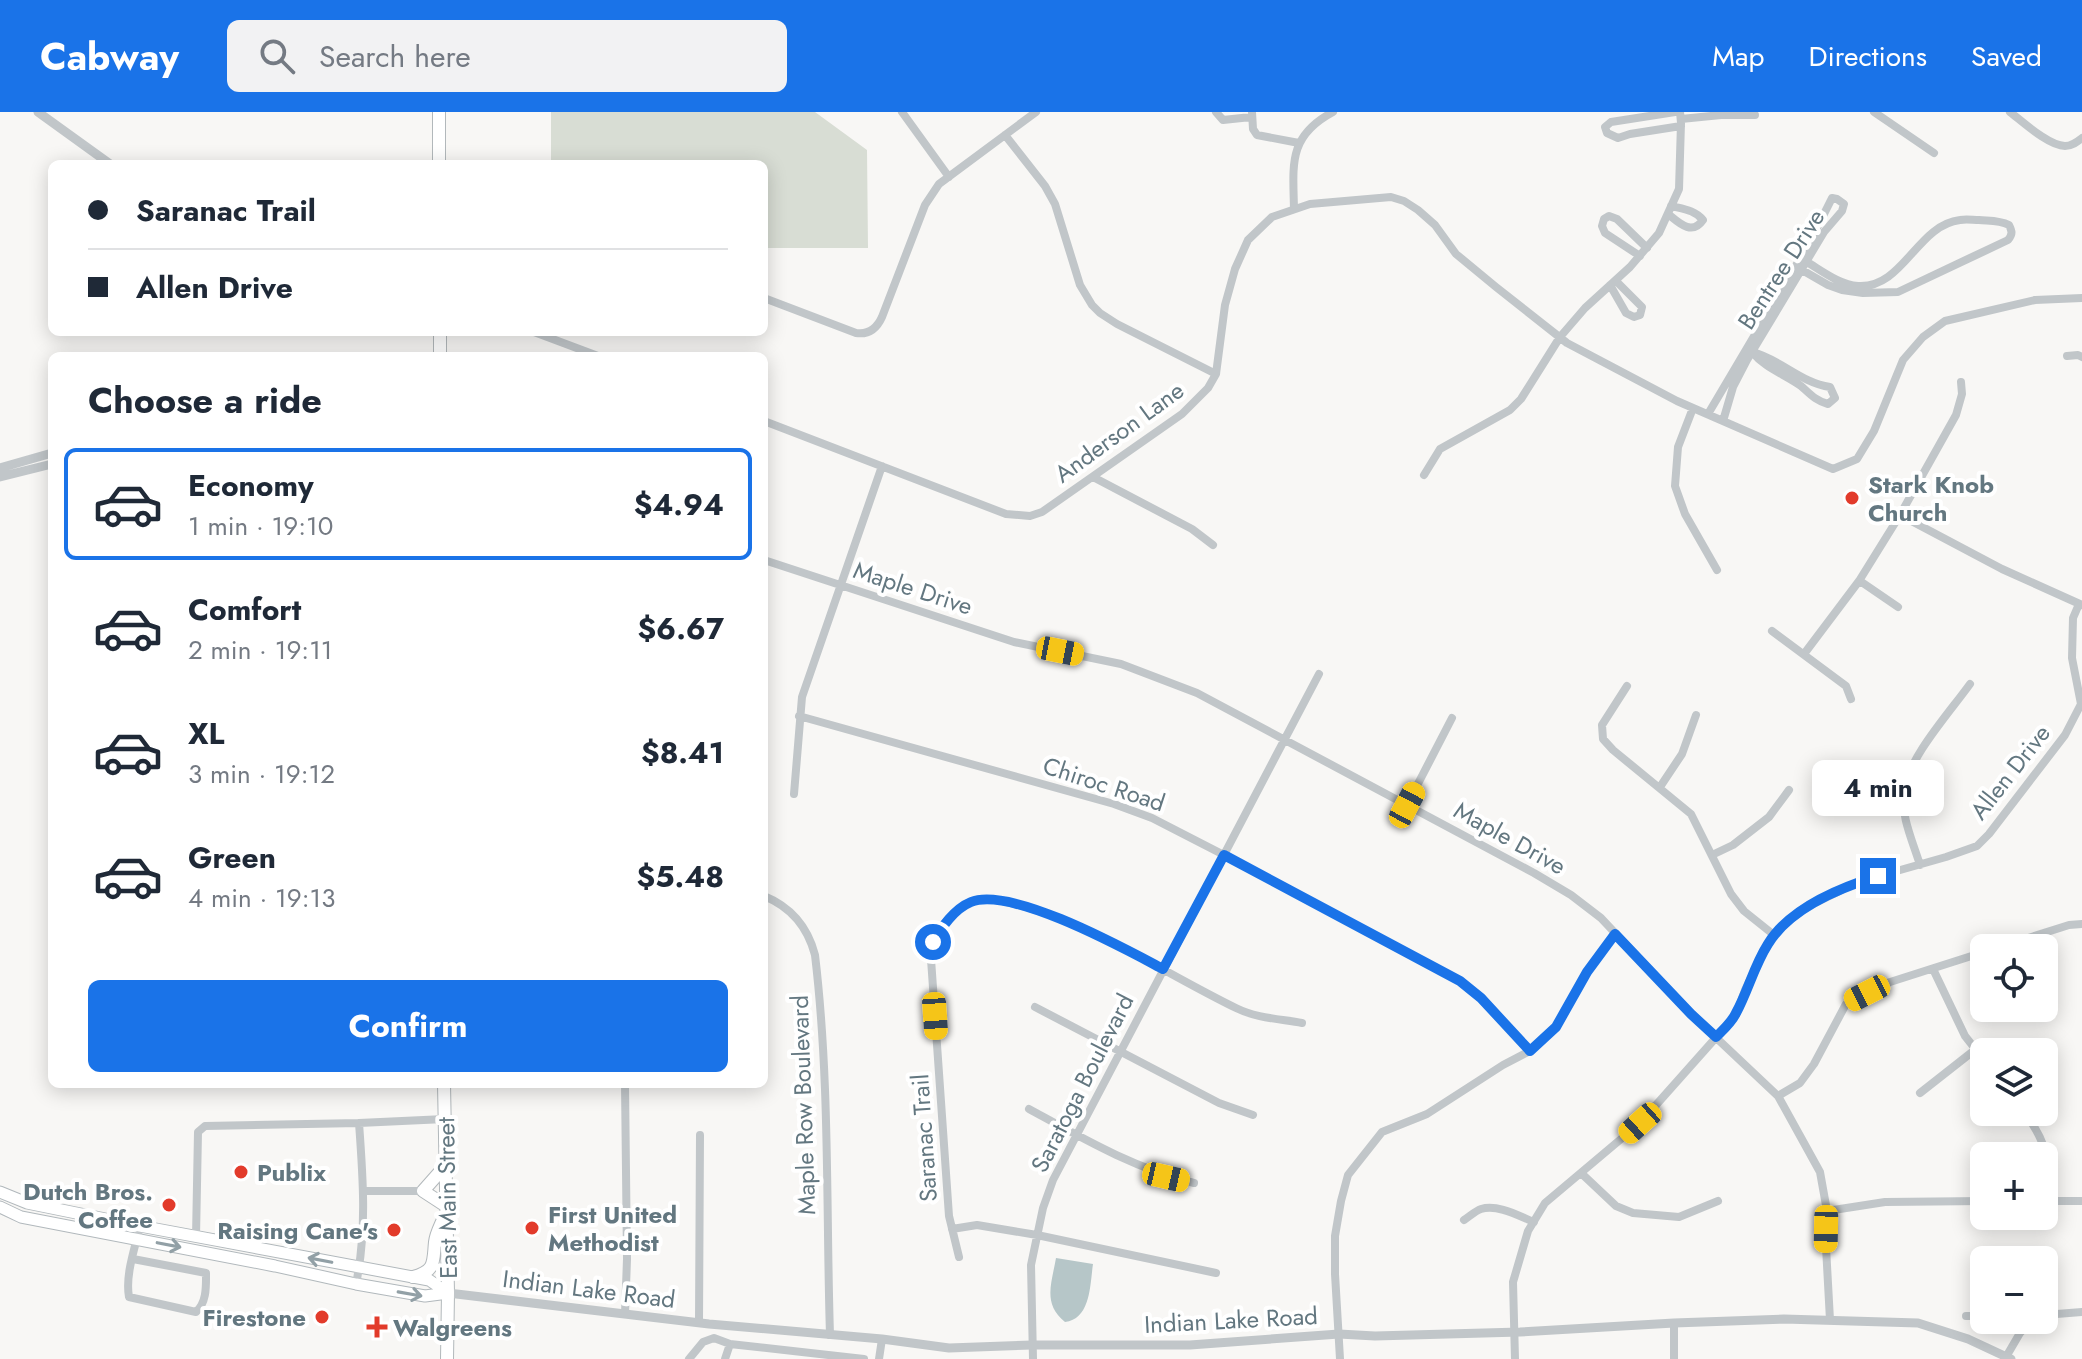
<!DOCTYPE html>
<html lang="en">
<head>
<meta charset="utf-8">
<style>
	:root { --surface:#fff; --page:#f2f2f3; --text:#1f2937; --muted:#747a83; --line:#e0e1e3; --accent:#1a73e8 }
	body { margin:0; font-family:Jost,sans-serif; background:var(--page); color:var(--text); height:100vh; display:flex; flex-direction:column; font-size:30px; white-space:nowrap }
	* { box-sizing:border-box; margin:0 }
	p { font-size:26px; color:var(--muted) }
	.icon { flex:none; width:44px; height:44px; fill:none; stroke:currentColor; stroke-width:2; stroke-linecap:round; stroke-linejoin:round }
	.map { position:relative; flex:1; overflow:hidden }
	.sheet { position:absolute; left:48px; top:240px; width:720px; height:736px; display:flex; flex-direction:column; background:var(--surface); border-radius:12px; box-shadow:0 4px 20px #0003 }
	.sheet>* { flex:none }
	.guide { position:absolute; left:48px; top:48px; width:720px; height:176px; border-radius:12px; box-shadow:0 4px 20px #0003; display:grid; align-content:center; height:176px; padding:0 40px; background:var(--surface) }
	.buttons { position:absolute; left:1970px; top:822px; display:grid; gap:16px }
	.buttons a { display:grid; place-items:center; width:88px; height:88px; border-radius:12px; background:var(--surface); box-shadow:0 4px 20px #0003; font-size:40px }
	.end { position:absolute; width:36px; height:36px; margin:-18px; border:10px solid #1a73e8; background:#fff; box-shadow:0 0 0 4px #fff }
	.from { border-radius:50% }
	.bubble { position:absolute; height:56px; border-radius:12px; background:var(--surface); box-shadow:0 4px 20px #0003; font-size:26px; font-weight:700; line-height:56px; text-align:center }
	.car { position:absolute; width:24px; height:48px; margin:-24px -12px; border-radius:10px; box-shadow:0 0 6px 2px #0007; background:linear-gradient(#f5c518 24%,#345 0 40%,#f5c518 0 76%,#345 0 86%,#f5c518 0) }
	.guide b { display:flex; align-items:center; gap:28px; height:76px; font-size:30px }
	.guide b+b { border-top:2px solid var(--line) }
	.guide i { width:20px; height:20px; background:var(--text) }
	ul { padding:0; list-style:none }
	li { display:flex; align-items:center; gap:24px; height:112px; margin:0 16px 12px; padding:0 24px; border:4px solid transparent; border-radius:12px }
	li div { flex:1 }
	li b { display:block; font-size:30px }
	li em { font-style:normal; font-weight:700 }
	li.selected { border-color:var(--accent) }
	li>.icon { width:72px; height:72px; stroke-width:1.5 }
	h2 { padding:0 40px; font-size:36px; line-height:96px }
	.action { display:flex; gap:16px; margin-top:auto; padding:16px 40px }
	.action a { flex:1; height:92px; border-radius:12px; background:var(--accent); color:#fff; font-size:32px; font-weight:700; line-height:92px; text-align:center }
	header { display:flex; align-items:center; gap:48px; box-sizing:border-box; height:112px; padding:0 40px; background:var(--accent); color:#fff }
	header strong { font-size:38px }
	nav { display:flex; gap:44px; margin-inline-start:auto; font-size:28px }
	.search { width:560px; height:72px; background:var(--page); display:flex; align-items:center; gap:20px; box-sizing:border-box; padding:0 28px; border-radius:12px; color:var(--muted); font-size:30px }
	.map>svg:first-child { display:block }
</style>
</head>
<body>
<header>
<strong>Cabway</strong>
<div class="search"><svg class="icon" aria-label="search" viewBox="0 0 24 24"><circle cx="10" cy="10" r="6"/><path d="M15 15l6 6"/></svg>Search here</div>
<nav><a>Map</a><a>Directions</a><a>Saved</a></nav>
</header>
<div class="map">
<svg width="2082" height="1247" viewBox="0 0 2082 1247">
	<rect width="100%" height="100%" fill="#f8f7f5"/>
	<path fill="#d8ddd4" d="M551 0H815L867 38 868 136H764V52H551Z"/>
	<path fill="#b6c6c8" d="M1056 1146 1093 1152C1090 1172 1091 1207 1065 1210 1042 1192 1052 1170 1056 1146Z"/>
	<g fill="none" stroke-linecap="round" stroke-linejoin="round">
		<defs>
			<path id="secondary" d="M0 1080 27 1091 140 1114 429 1168 448 1181
				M0 1095 21 1105 275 1154 356 1172 425 1184 448 1181"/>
			<path id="primary" d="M439 0V52
				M440 244V220
				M444 972 448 1181 447 1247
				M446 1094 423 1079 446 1053
				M413 1165C436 1159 433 1150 435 1130 436 1121 441 1113 444 1105"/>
		</defs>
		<use href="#secondary" stroke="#b1b8bc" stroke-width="13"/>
		<use href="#primary" stroke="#b2b8bb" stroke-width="14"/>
		<path stroke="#c1c6c9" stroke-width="8" d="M902 0 949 65
			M1216 0 1223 8 1251 5
			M1252 0 1253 17 1257 23 1299 31
			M1675 0 1611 10 1605 15 1607 21 1618 26 1630 22 1681 14
			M1874 0 1934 41
			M2010 0C2023 10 2049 34 2065 34 2072 34 2077 30 2082 26
			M1681 7 1721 3H1755
			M1005 23 1045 74 1055 92 1080 173 1092 193 1100 201 1117 212 1216 262
			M1294 97C1293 52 1288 24 1333 0
			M1668 102C1679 111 1692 124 1703 108 1695 98 1683 97 1671 94
			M1640 144 1605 121 1602 114 1604 107 1609 104 1617 107 1647 136
			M1802 158 1828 173 1842 178 1863 181 1898 180 2008 128C2013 122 2012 119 2009 113 1999 108 1989 109 1979 108 1973 108 1966 107 1960 108 1917 113 1903 177 1858 174 1840 173 1822 159 1807 150
			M1610 173 1626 201 1634 205 1640 203 1642 195 1616 169
			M764 186 856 221C869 223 877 216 882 205L925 93 939 72 1036 0
			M534 220 598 244
			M1752 240C1780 247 1801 271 1830 275L1835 286 1828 292C1816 289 1810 282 1801 274 1784 262 1765 256 1752 240Z
			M2067 244 2078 243 2082 245
			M1693 296 1678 335 1675 374 1685 402 1717 458
			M1708 302 1811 128 1832 86 1837 87 1844 92 1842 99 1824 120 1747 248 1733 275 1723 309
			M764 309 1006 402 1030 404 1042 400 1182 302 1208 276 1216 262 1225 193 1235 157 1248 128 1272 105 1310 92 1391 85 1404 89 1418 98 1435 113 1456 142 1496 175 1567 231 1677 289 1833 357 1857 347 1874 319 1903 248 1923 225 1945 209 2035 188 2082 186
			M1424 363 1440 337 1510 298 1521 287 1560 225 1585 196 1630 155 1659 121 1679 77 1681 11 1680 0
			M1093 365 1192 417 1213 433
			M1900 403 2002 457 2082 493
			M764 448 1014 530 1121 552 1197 581 1534 761 1571 783 1601 806 1691 902 1778 984 1820 1060 1827 1099 1826 1135 1830 1208
			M1860 469 1898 495
			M1772 519 1846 574 1851 587
			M1804 542 1859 469 1900 403 1956 303 1962 282 1961 270
			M1627 574 1602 613 1603 627 1613 638 1691 702 1731 782 1744 799 1774 823
			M799 604 1114 692 1152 706 1224 743 1460 869 1481 886 1530 939
			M1660 675 1682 642 1696 603
			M794 682 802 585 882 354
			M1407 693 1452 606
			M1712 743 1733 733 1769 705 1789 678
			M1920 753C1913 730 1900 703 1904 679 1908 646 1950 600 1970 572
			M764 784C791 795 808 816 815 843 830 969 826 1096 830 1223
			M1997 836 2069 813 2082 812
			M1933 857 1965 924 1984 948
			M1035 895 1219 991 1253 1003
			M625 972 627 1147 625 1202
			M1920 981 1976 937
			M1778 984 1800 971 1814 952 1846 892 1887 871 1984 840
			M1029 997C1082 1026 1135 1057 1194 1071
			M2024 1000C2048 1031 2050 1052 2050 1089
			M1581 1061 1616 1094 1633 1101 1679 1105 1718 1089
			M364 1079H423
			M2044 1089H2082
			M1827 1099 1885 1090 1984 1089
			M1464 1108C1469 1105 1475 1099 1481 1097 1498 1092 1519 1104 1534 1110
			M952 1117 977 1113 1037 1123 1216 1161
			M196 1125 198 1020 205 1014 359 1011 445 1007
			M959 1145 949 1104 931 847C932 842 932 835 934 829 941 811 963 788 983 787 997 786 1013 792 1026 795 1101 817 1166 862 1236 896 1256 906 1280 907 1302 911
			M133 1147 206 1161C206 1174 207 1190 196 1200L129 1185C125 1163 135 1136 140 1114
			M356 1172C367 1119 363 1065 359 1011
			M2044 1203 2082 1200
			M1966 1204H1984
			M2008 1208 2024 1216
			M699 1210 700 1023
			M1674 1211V1247
			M2006 1245 2020 1221 2032 1208
			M689 1247 703 1230 714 1226 730 1232 864 1247
			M725 1247 730 1232
			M879 1247 882 1227
			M1033 1247 1031 1153 1043 1096 1053 1068 1319 562
			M1340 1247 1335 1162V1124L1341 1089 1348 1063 1382 1020 1427 1002 1503 953 1530 939 1556 915 1587 860 1615 822
			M1515 1247 1513 1170 1528 1119 1545 1091 1640 1011 1736 903 1745 878 1767 833 1779 817 1805 796 1858 770 1946 745 1977 734 1989 722 2065 623 2081 592 2072 546 2073 506 2079 492"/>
		<path stroke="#c1c6c9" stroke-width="9" d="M38 0 110 52
			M0 356 52 341
			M0 365 52 352
			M448 1181 709 1212 882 1227 949 1236 1032 1233H1190L1339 1222 1375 1224 1520 1220 1674 1211 1784 1207 1918 1211 1968 1227 2011 1247"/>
		<use href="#secondary" stroke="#fff" stroke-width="11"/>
		<use href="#primary" stroke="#fff" stroke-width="12"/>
	</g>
	<defs><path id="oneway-shaft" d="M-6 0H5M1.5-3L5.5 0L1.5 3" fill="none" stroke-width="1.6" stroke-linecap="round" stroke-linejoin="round" transform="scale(2)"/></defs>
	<g stroke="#92a0a6">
		<use href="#oneway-shaft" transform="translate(169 1133) rotate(11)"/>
		<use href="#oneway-shaft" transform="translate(320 1148) rotate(-169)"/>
		<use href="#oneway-shaft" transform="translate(410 1182) rotate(10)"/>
	</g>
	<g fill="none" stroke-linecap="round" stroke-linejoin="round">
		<path stroke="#1a73e8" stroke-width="10" d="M933 830C942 815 954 797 971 790 1011 774 1125 837 1163 857L1224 743 1460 869 1481 886 1530 939 1556 915 1587 860 1615 822 1691 902 1716 925C1723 918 1732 910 1736 901 1748 879 1754 854 1768 832 1790 796 1839 776 1878 764"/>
	</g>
	<g fill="#e23b2b" stroke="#fff" stroke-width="3">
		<circle cx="1852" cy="386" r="8"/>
		<circle cx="241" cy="1060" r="8"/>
		<circle cx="169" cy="1093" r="8"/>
		<circle cx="532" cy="1116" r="8"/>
		<circle cx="394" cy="1118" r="8"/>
		<circle cx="322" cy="1205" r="8"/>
		<path d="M373 1203h8v8h8v8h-8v8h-8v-8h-8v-8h8z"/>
	</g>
	<g text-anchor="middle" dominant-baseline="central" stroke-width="8" stroke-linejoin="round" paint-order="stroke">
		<g font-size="24" fill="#637780" stroke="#fff">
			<text transform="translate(1781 157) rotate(-57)">Bentree Drive</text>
			<text transform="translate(1119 320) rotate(-36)">Anderson Lane</text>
			<text transform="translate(913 476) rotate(18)">Maple Drive</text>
			<text transform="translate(2010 660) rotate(-52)">Allen Drive</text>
			<text transform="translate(1104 672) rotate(18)">Chiroc Road</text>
			<text transform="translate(1510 726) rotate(29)">Maple Drive</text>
			<text transform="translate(1082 971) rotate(-63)">Saratoga Boulevard</text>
			<text transform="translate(803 993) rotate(-92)">Maple Row Boulevard</text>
			<text transform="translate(924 1026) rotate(-94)">Saranac Trail</text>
			<text transform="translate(447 1086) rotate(-91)">East Main Street</text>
			<text transform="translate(589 1177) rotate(7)">Indian Lake Road</text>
			<text transform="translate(1231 1208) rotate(-3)">Indian Lake Road</text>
		</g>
		<g font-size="24" font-weight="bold" fill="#637780" stroke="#fff" text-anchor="start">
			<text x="1868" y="372">Stark Knob<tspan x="1868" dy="28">Church</tspan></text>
			<text x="257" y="1060">Publix</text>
			<text x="153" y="1079" text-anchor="end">Dutch Bros.<tspan x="153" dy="28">Coffee</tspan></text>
			<text x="548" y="1102">First United<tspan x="548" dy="28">Methodist</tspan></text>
			<text x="378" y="1118" text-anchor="end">Raising Cane's</text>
			<text x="306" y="1205" text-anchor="end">Firestone</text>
			<text x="393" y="1215">Walgreens</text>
		</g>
	</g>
</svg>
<div class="buttons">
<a><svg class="icon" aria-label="locate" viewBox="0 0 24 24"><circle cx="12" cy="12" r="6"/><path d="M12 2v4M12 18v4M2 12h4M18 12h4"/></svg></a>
<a><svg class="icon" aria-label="layers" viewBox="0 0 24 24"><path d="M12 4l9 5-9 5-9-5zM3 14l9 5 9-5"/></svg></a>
<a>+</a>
<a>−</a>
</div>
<i class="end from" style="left:933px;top:830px"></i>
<i class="end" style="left:1878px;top:764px"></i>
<div class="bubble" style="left:1812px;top:648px;width:132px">4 min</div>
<i class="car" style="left:1060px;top:539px;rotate:101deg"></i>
<i class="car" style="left:1407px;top:693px;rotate:28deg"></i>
<i class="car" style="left:1867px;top:881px;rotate:243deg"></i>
<i class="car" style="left:935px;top:904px;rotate:176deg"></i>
<i class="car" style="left:1640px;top:1011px;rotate:228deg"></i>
<i class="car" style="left:1166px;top:1065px;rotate:103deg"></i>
<i class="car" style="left:1826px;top:1117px;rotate:181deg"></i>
<div class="guide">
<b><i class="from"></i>Saranac Trail</b>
<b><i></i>Allen Drive</b>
</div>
<section class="sheet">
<h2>Choose a ride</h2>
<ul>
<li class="selected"><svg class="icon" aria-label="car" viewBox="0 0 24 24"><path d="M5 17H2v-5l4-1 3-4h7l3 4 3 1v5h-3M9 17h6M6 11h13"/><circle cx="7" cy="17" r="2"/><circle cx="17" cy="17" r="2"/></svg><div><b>Economy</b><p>1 min · 19:10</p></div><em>$4.94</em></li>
<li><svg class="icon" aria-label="car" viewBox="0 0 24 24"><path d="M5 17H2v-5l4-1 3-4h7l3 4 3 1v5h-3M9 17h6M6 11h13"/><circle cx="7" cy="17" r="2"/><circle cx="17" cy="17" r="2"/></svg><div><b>Comfort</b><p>2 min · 19:11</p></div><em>$6.67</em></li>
<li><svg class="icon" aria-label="car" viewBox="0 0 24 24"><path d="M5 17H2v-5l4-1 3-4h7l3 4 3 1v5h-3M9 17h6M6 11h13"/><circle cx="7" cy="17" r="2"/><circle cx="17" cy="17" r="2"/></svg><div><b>XL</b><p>3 min · 19:12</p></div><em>$8.41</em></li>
<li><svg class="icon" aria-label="car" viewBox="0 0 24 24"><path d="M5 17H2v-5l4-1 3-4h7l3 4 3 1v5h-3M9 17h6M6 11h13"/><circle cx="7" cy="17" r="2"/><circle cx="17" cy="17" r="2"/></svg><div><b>Green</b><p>4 min · 19:13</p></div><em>$5.48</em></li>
</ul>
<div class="action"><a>Confirm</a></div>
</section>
</div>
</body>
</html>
